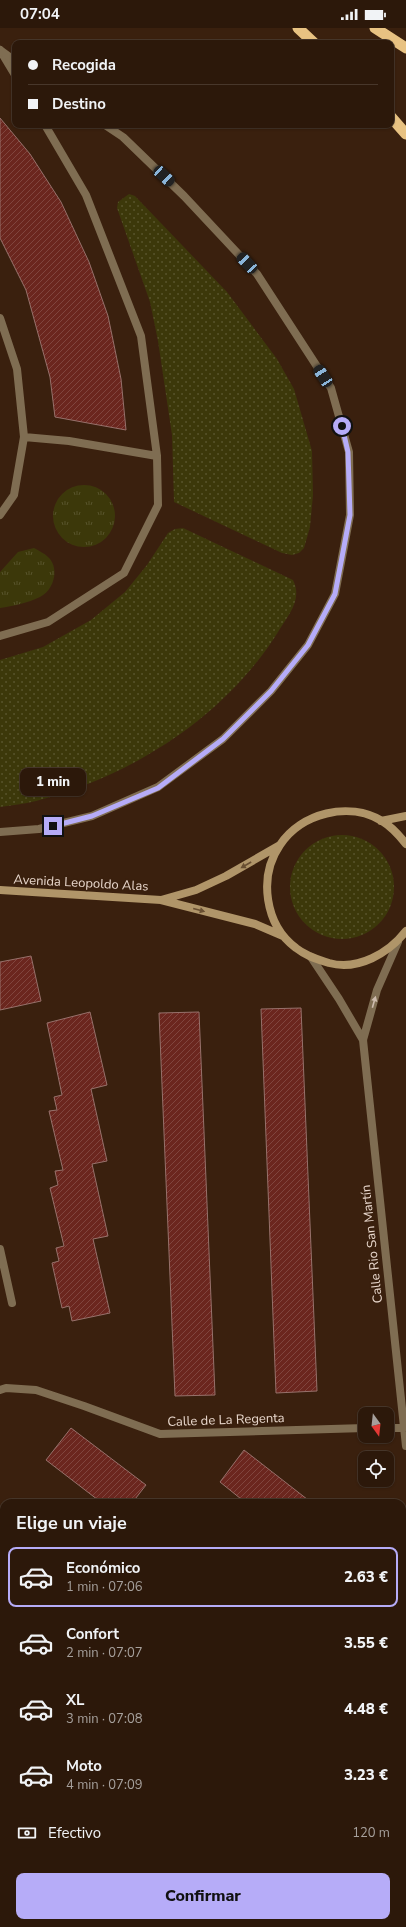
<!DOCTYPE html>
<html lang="es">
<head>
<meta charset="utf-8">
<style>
	:root { --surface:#2c180a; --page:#342113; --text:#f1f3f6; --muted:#a6a09c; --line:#48372b; --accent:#b6acf8 }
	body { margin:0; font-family:"Nunito Sans",sans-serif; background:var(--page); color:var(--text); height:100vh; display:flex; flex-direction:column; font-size:15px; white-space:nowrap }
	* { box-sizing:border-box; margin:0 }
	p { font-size:13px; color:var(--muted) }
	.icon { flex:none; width:22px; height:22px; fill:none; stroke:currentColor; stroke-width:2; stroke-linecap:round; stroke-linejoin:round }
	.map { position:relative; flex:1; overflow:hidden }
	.drawer { position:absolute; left:0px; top:1471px; width:406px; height:428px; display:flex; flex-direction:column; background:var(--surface); border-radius:12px 12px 0 0; box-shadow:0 1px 3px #0004,0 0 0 1px var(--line) }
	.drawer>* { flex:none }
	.top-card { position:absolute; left:12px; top:12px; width:382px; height:88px; border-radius:8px; box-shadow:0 1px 3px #0004,0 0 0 1px var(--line); display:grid; align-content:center; height:88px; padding:0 16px; background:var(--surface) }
	.needle { width:26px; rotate:165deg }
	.controls { position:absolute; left:358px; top:1379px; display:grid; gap:8px }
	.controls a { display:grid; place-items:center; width:36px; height:36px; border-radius:8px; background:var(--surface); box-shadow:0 1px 3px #0004,0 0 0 1px var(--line); font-size:20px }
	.end { position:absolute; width:18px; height:18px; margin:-9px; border:5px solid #b6acf8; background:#111; box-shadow:0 0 0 2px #111 }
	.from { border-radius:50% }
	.bubble { position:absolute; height:28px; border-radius:8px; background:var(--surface); box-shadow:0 1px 3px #0004,0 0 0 1px var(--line); font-size:13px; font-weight:800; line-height:28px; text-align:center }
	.car { position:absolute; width:12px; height:24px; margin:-12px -6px; border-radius:5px; box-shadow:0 0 3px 1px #0007; background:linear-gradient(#222 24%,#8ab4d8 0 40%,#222 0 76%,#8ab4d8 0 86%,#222 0) }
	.top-card b { display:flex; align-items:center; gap:14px; height:38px; font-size:15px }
	.top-card b+b { border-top:1px solid var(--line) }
	.top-card i { width:10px; height:10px; background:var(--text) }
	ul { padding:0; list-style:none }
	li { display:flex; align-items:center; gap:12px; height:60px; margin:0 8px 6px; padding:0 8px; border:2px solid transparent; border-radius:8px }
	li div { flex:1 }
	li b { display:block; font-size:15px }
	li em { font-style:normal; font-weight:800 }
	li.current { border-color:var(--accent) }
	li>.icon { width:36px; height:36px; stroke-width:1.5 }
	h2 { padding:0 16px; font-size:18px; line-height:48px }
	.pay { display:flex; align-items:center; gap:10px; height:44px; padding:0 16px; font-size:15px }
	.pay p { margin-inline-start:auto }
	.primary-button { display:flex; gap:8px; margin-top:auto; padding:8px 16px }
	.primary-button a { flex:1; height:46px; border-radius:8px; background:var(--accent); color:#111; font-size:16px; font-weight:800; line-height:46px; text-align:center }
	.status { display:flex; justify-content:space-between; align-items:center; height:28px; padding:0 20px; background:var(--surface); direction:ltr }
	.status svg { height:11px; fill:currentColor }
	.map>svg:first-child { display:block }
</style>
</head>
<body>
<div class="status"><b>07:04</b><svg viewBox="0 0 49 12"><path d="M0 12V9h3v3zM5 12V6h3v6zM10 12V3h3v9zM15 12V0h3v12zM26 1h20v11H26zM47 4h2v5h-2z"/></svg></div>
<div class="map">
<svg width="406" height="1899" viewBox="0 0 406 1899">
	<defs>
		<pattern id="grass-dots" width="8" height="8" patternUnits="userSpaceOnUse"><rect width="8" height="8" fill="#3c380a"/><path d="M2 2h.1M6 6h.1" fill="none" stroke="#58542c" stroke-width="1.8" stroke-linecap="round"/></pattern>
		<pattern id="park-tufts" width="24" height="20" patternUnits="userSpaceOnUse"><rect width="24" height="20" fill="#3c380a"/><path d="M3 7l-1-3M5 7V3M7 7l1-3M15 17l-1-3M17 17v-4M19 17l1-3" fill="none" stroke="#58542c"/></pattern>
		<pattern id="building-hatch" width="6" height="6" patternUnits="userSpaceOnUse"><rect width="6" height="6" fill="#6b261e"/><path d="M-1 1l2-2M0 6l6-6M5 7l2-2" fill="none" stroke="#80453e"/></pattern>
	</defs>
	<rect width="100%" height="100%" fill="#3a200e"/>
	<path fill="url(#grass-dots)" d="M129 166 135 168 227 264 277 331 294 361 312 423 313 467 310 499 304 520 299 525 292 527 282 525 174 474 172 407 158 313 150 274 117 180 118 174Z
		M183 500 293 552C303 572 288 587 278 604 225 689 132 748 36 773 24 776 12 777 0 779V632L43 619 91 592 125 564 147 537 168 505 175 501Z
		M290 859a52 52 0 1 1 104 0a52 52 0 1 1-104 0Z"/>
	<path fill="url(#park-tufts)" d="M53 488a31 31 0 1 1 62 0a31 31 0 1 1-62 0Z
		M34 520C39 523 44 525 48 529 60 540 54 562 40 569 28 575 13 578 0 580V544L18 524Z"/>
	<path fill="url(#building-hatch)" stroke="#97716b" d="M0 90 30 126 61 174 89 234 108 288 121 351 126 402 55 389 50 349 26 262 0 210Z
		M31 928 41 973 0 982V934Z
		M301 980 317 1363 276 1365 261 981Z
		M90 984 107 1057 91 1061 107 1133 92 1136 108 1208 93 1211 110 1285 72 1293 69 1278 62 1280 52 1235 59 1233 56 1220 64 1218 50 1160 58 1157 55 1143 63 1142 49 1083 57 1082 54 1069 62 1067 47 995Z
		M199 984 215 1367 175 1368 159 985Z
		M71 1400 146 1457 132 1475H102L46 1432Z
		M244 1422 312 1475H246L220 1454Z"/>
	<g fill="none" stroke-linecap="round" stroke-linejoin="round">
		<path stroke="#7f6d52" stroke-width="8" d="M0 22 15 47
			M0 290 17 341 24 409 14 467 0 487
			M24 409 69 413 157 428
			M0 608 48 594 124 545 158 477 157 428 141 308 86 167 45 97"/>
		<path stroke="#7f6d52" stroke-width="8" d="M0 22 15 33
			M0 804 39 801 92 788 158 759 223 711 271 663 308 617 335 566 350 487 349 424 331 360 257 246 184 168 123 109 105 97
			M398 914 377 962 363 1012 406 1418
			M311 929 339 971 363 1012
			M0 1221 12 1275
			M0 1362 6 1360 36 1362 84 1378 160 1406 365 1400
			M387 1400H404"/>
		<path stroke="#b09569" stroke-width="8" d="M381 793 406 788
			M406 816C399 807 392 799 382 793 349 773 301 785 280 817 258 849 265 897 296 920 306 928 317 931 329 935 358 943 389 925 406 903
			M0 862 161 872 255 896 283 908
			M161 872 196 862 226 848 280 817"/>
		<path stroke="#e8c282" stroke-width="11" d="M298 0 314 15
			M375 0 406 20
			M391 89 406 106"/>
	</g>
	<defs><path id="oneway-solid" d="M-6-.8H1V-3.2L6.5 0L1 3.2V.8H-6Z"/></defs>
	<g fill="#694f32">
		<use href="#oneway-solid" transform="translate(246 837) rotate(150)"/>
		<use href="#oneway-solid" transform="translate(199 882) rotate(15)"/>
	</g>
	<use fill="#cebcae" href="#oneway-solid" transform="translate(374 974) rotate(-74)"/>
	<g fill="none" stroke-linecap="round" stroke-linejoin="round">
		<path stroke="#b6acf8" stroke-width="5" d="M53 798 92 788 158 760 223 711 271 663 308 617 335 566 350 487 348 424 342 398"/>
	</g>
	<g text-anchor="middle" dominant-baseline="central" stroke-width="3" stroke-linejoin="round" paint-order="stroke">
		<g font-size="13" fill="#e8d7cc" stroke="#3a200e">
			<text transform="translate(81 855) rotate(3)">Avenida Leopoldo Alas</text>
			<text transform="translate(372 1216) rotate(-96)">Calle Rio San Martín</text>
			<text transform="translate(226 1392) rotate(-2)">Calle de La Regenta</text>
		</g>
	</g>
</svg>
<div class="controls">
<a><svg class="needle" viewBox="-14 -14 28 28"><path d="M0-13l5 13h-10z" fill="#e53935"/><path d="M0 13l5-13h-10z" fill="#a6a09c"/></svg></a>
<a><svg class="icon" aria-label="locate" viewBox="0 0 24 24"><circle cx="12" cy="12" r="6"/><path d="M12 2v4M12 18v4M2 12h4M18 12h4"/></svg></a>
</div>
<i class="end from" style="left:342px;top:398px"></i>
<i class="end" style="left:53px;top:798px"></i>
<div class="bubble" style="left:20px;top:740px;width:66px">1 min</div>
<i class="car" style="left:164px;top:148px;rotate:133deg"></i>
<i class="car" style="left:247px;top:235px;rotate:317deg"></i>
<i class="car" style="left:323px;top:348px;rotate:327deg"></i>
<div class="top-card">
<b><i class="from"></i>Recogida</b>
<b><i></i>Destino</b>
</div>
<section class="drawer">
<h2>Elige un viaje</h2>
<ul>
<li class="current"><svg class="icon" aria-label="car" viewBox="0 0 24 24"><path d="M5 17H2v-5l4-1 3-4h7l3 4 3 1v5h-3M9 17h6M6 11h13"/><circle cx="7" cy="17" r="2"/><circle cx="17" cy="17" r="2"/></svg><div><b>Económico</b><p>1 min · 07:06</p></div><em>2.63 €</em></li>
<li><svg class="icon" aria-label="car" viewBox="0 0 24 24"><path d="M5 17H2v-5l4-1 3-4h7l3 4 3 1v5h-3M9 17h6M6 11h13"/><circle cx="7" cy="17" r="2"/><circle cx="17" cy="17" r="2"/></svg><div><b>Confort</b><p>2 min · 07:07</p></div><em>3.55 €</em></li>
<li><svg class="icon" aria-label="car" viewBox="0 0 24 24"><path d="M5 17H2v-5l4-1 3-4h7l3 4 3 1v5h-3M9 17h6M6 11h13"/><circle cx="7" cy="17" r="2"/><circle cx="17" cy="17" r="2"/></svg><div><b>XL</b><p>3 min · 07:08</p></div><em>4.48 €</em></li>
<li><svg class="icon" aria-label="car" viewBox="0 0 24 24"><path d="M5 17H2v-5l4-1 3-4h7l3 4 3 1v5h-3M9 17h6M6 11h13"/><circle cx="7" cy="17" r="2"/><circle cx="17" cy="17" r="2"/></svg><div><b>Moto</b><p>4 min · 07:09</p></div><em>3.23 €</em></li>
</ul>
<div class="pay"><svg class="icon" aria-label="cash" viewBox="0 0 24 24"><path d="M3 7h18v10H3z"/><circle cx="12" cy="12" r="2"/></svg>Efectivo<p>120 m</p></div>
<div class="primary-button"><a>Confirmar</a></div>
</section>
</div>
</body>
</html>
